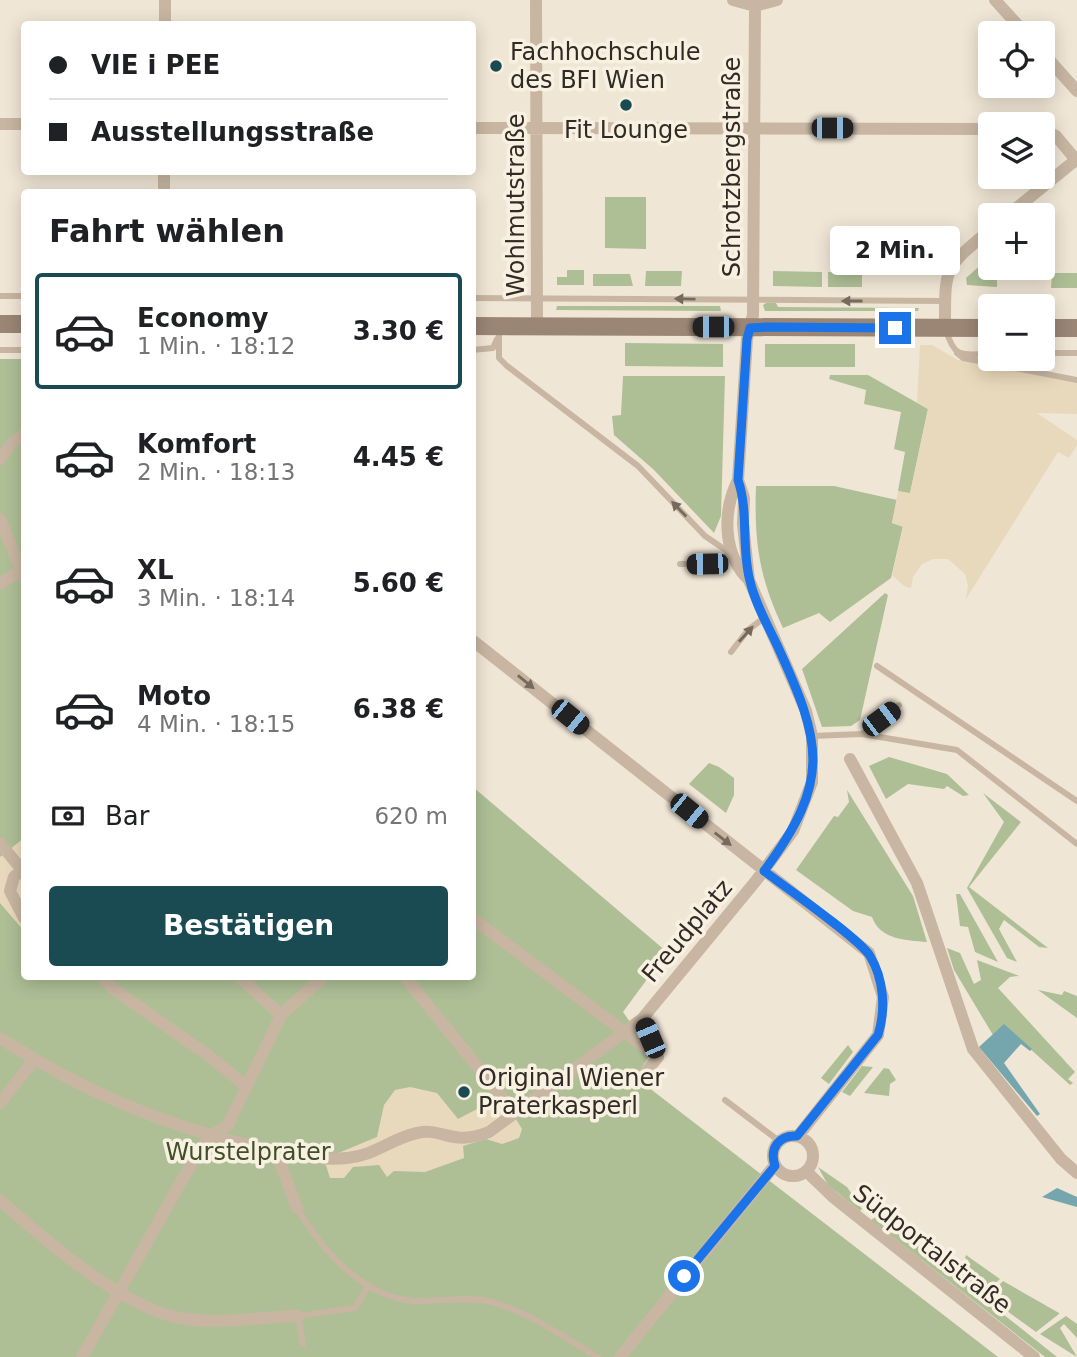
<!DOCTYPE html>
<html lang="de">
<head>
<meta charset="utf-8">
<style>
	:root { --surface:#fff; --page:#f6f6f6; --text:#202124; --muted:#757577; --line:#e0e0e0; --accent:#1a4b53 }
	body { margin:0; font-family:"DejaVu Sans",sans-serif; background:var(--page); color:var(--text); height:100vh; display:flex; flex-direction:column; font-size:26px; white-space:nowrap }
	* { box-sizing:border-box; margin:0 }
	p { font-size:23px; color:var(--muted) }
	.icon { flex:none; width:38px; height:38px; fill:none; stroke:currentColor; stroke-width:2; stroke-linecap:round; stroke-linejoin:round }
	.map { position:relative; flex:1; overflow:hidden }
	.details { position:absolute; left:21px; top:189px; width:455px; height:791px; display:flex; flex-direction:column; background:var(--surface); border-radius:7px; box-shadow:0 4px 18px #0003 }
	.details>* { flex:none }
	.top-card { position:absolute; left:21px; top:21px; width:455px; height:154px; border-radius:7px; box-shadow:0 4px 18px #0003; display:grid; align-content:center; height:154px; padding:0 28px; background:var(--surface) }
	.controls { position:absolute; left:978px; top:21px; display:grid; gap:14px }
	.controls a { display:grid; place-items:center; width:77px; height:77px; border-radius:7px; background:var(--surface); box-shadow:0 4px 18px #0003; font-size:35px }
	.end { position:absolute; width:32px; height:32px; margin:-16px; border:9px solid #1a73e8; background:#fff; box-shadow:0 0 0 4px #fff }
	.from { border-radius:50% }
	.bubble { position:absolute; height:49px; border-radius:7px; background:var(--surface); box-shadow:0 4px 18px #0003; font-size:23px; font-weight:700; line-height:49px; text-align:center }
	.car { position:absolute; width:21px; height:42px; margin:-21px -10px; border-radius:9px; box-shadow:0 0 5px 2px #0007; background:linear-gradient(#222 24%,#8ab4d8 0 40%,#222 0 76%,#8ab4d8 0 86%,#222 0) }
	.top-card b { display:flex; align-items:center; gap:24px; height:66px; font-size:26px }
	.top-card b+b { border-top:2px solid var(--line) }
	.top-card i { width:18px; height:18px; background:var(--text) }
	ul { padding:0; list-style:none }
	li { display:flex; align-items:center; gap:21px; height:116px; margin:0 14px 10px; padding:0 14px; border:4px solid transparent; border-radius:7px }
	li div { flex:1 }
	li b { display:block; font-size:26px }
	li em { font-style:normal; font-weight:700 }
	li.on { border-color:var(--accent) }
	li>.icon { width:63px; height:63px; stroke-width:1.5 }
	h2 { padding:0 28px; font-size:32px; line-height:84px }
	.pay { display:flex; align-items:center; gap:18px; height:77px; padding:0 28px; font-size:26px }
	.pay p { margin-inline-start:auto }
	.cta { display:flex; gap:14px; margin-top:auto; padding:14px 28px }
	.cta a { flex:1; height:80px; border-radius:7px; background:var(--accent); color:#fff; font-size:28px; font-weight:700; line-height:80px; text-align:center }
	.map>svg:first-child { display:block }
</style>
</head>
<body>
<div class="map">
<svg width="1077" height="1357" viewBox="0 0 1077 1357">
	<rect width="100%" height="100%" fill="#f0e6d6"/>
	<path fill="#aebf96" d="M605 197H646V249L605 248Z
		M983 263 986 272H997V287L967 285 966 278Z
		M567 270H584V285H557V277H567Z
		M646 271H682L681 286H645Z
		M773 271 822 272V287L773 286Z
		M828 272H862V287H828Z
		M1052 273H1077V288H1051Z
		M593 274H630L633 286H593Z
		M766 303H776L778 307 919 308 918 311H765L763 305Z
		M557 306H720L721 311 556 310Z
		M625 343 723 344V367L625 366Z
		M765 344H855V367H765Z
		M0 359H24V976H472L473 787 667 952 623 1012 652 1053 635 1077 998 1357H0Z
		M830 375H868L928 409 910 494 898 491 905 452 894 449 901 412 864 404 866 390 829 379Z
		M623 376H725L721 516 714 533 654 470 614 435 612 416 621 415Z
		M756 486H834L897 500 892 523 903 526 891 578 830 622 819 613 783 628C759 577 754 542 756 486Z
		M885 593 888 595 860 720 851 726 822 727 802 669Z
		M889 757 947 774 969 795 963 796 947 786 944 789 908 784 886 799 869 766Z
		M709 763 719 767 734 778V795L726 813 689 784Z
		M847 790 913 896 927 942C906 940 880 940 872 917L853 911 796 870 834 816 838 817 849 802Z
		M983 793 1021 822 969 887 1048 948 1039 947 1004 920 999 929 1017 962 1007 958 967 888 1004 822Z
		M956 894H960L998 962 975 952 968 927 960 926Z
		M947 948 960 953 974 984 981 980 977 960 1019 976 1010 977 998 988 1075 1072 1068 1079 1073 1083 1070 1085 1004 1025 993 1035 954 970Z
		M1038 990 1062 995 1064 991 1077 996V1018Z
		M848 1045 853 1052 829 1084 821 1078Z
		M862 1066 873 1067 850 1096 842 1092Z
		M884 1068 889 1069 896 1080 890 1084 889 1096 864 1093Z
		M818 1167 847 1187 862 1209 860 1211 828 1185Z
		M879 1215 1057 1357H1045L871 1220Z
		M966 1255 1000 1279 984 1294 958 1272 969 1261 965 1258Z
		M1003 1281 1059 1313V1314L1036 1332 988 1297Z
		M1066 1316 1077 1324V1338L1064 1324 1060 1328 1077 1357 1040 1334Z"/>
	<path fill="#e9d9bc" d="M920 345H932L958 360 1077 383V414L1037 413 1077 440V445L1069 458 1058 452 966 599 968 586 965 574 948 559H933L922 564 913 577 911 588 904 586 892 575 903 527 892 523 898 491 910 493 928 409 917 402Z
		M24 838V931L0 903V857Z
		M410 1087 437 1093 458 1119 502 1096 522 1129 519 1138 502 1144 486 1139 463 1146 464 1158 425 1172 394 1171 387 1177 379 1165 353 1167 344 1178H330L324 1159 377 1137 384 1105 395 1090Z"/>
	<path fill="#75a6ad" d="M1004 1024 1032 1049 1030 1051 1021 1044 1004 1063 1040 1114 1037 1116 979 1047Z
		M1057 1188 1077 1197V1207L1042 1197Z"/>
	<g fill="none" stroke-linecap="round" stroke-linejoin="round">
		<path stroke="#c8b6a2" stroke-width="6" d="M0 296H24
			M472 298 945 301
			M499 328V358L507 366 638 466 705 536 730 553 717 563 680 564
			M946 330C955 360 962 354 990 354
			M0 350H24
			M472 350 493 348 497 339
			M957 353 963 358 1077 380
			M1043 353H1077
			M731 652 748 630 764 618
			M877 666 1077 801
			M862 734 957 750 1077 844
			M812 736 862 734 899 705
			M725 1100 779 1141
			M297 1208C321 1249 362 1297 414 1301 439 1302 464 1296 488 1301 527 1310 564 1338 598 1357
			M303 1344 298 1316 355 1308 369 1285"/>
		<path stroke="#c8b6a2" stroke-width="12" d="M165 0V24
			M536 0 537 326
			M733 0 755 6 777 0
			M995 0 1025 33
			M1043 53 1077 91
			M0 124H24
			M472 128 990 129
			M1043 130 1056 136 1076 160
			M164 192V172
			M1008 215 1077 159
			M945 328C945 267 943 269 990 230
			M0 459 13 442 24 434
			M0 519 24 577
			M749 580 743 524 744 498 738 480 747 339 753 315 755 6
			M0 584 20 571
			M472 640 869 953 883 997 878 1035 798 1136
			M850 759 917 883 973 1049 1061 1159 1077 1173
			M0 843 22 870
			M24 868 14 877 10 891 24 918
			M472 918 658 1057
			M102 976 112 988 209 1056 246 1086
			M238 976 281 1015
			M404 976 515 1113
			M642 1019 658 1057
			M0 1038C79 1089 161 1125 253 1146 283 1154 316 1161 347 1158 375 1156 392 1138 417 1133 444 1127 450 1147 489 1132L642 1019 755 882 793 831 812 782V736L806 711 749 580C723 555 722 512 738 480
			M645 1073 658 1057
			M0 1103 34 1060
			M773 1156a20 20 0 1 1 40 0a20 20 0 1 1-40 0Z
			M276 1152 297 1208
			M806 1171 833 1197 1034 1357
			M0 1200C45 1240 121 1307 180 1318 217 1325 260 1317 298 1316
			M82 1357 198 1152 210 1136 228 1125 281 1015 324 976
			M620 1357 775 1165"/>
		<path stroke="#9b8574" stroke-width="18" d="M0 324H24
			M472 326 990 328
			M1043 328H1077"/>
	</g>
	<defs><path id="oneway-solid" d="M-6-.8H1V-3.2L6.5 0L1 3.2V.8H-6Z" transform="scale(1.75)"/></defs>
	<g fill="#76695d">
		<use href="#oneway-solid" transform="translate(685 299) rotate(-179)"/>
		<use href="#oneway-solid" transform="translate(852 301) rotate(-180)"/>
		<use href="#oneway-solid" transform="translate(679 509) rotate(-134)"/>
		<use href="#oneway-solid" transform="translate(746 634) rotate(-48)"/>
		<use href="#oneway-solid" transform="translate(526 682) rotate(39)"/>
		<use href="#oneway-solid" transform="translate(723 839) rotate(38)"/>
	</g>
	<g fill="none" stroke-linecap="round" stroke-linejoin="round">
		<path stroke="#1a73e8" stroke-width="9" d="M684 1276 775 1166C769 1148 779 1135 797 1136L878 1035C886 1010 884 979 870 956 860 939 784 886 764 871 832 780 822 743 777 645 767 624 755 603 750 581 741 548 749 512 738 480L747 339 750 328 768 327 895 328"/>
	</g>
	<g fill="#1a4b53" stroke="#f8f0e1" stroke-width="2.5">
		<circle cx="496" cy="66" r="7"/>
		<circle cx="626" cy="105" r="7"/>
		<circle cx="464" cy="1092" r="7"/>
	</g>
	<g text-anchor="middle" dominant-baseline="central" stroke-width="7" stroke-linejoin="round" paint-order="stroke">
		<g font-size="24" fill="#322a24" stroke="#f8f0e1" text-anchor="start">
			<text x="510" y="52">Fachhochschule<tspan x="510" dy="28">des BFI Wien</tspan></text>
			<text x="626" y="130" text-anchor="middle">Fit Lounge</text>
			<text x="478" y="1078">Original Wiener<tspan x="478" dy="28">Praterkasperl</tspan></text>
		</g>
		<g font-size="24" fill="#322a24" stroke="#f8f0e1">
			<text transform="translate(732 167) rotate(-90)">Schrotzbergstraße</text>
			<text transform="translate(516 205) rotate(-90)">Wohlmutstraße</text>
			<text transform="translate(687 931) rotate(-50)">Freudplatz</text>
			<text transform="translate(932 1249) rotate(38)">Südportalstraße</text>
		</g>
		<g font-size="24" fill="#3f5028" stroke="#f8f0e1">
			<text x="248" y="1152">Wurstelprater</text>
		</g>
	</g>
</svg>
<div class="controls">
<a><svg class="icon" aria-label="locate" viewBox="0 0 24 24"><circle cx="12" cy="12" r="6"/><path d="M12 2v4M12 18v4M2 12h4M18 12h4"/></svg></a>
<a><svg class="icon" aria-label="layers" viewBox="0 0 24 24"><path d="M12 4l9 5-9 5-9-5zM3 14l9 5 9-5"/></svg></a>
<a>+</a>
<a>−</a>
</div>
<i class="end from" style="left:684px;top:1276px"></i>
<i class="end" style="left:895px;top:328px"></i>
<div class="bubble" style="left:830px;top:226px;width:130px">2 Min.</div>
<i class="car" style="left:832px;top:128px;rotate:90deg"></i>
<i class="car" style="left:713px;top:327px;rotate:270deg"></i>
<i class="car" style="left:707px;top:564px;rotate:269deg"></i>
<i class="car" style="left:570px;top:717px;rotate:129deg"></i>
<i class="car" style="left:881px;top:719px;rotate:53deg"></i>
<i class="car" style="left:689px;top:811px;rotate:129deg"></i>
<i class="car" style="left:650px;top:1038px;rotate:337deg"></i>
<div class="top-card">
<b><i class="from"></i>VIE i PEE</b>
<b><i></i>Ausstellungsstraße</b>
</div>
<section class="details">
<h2>Fahrt wählen</h2>
<ul>
<li class="on"><svg class="icon" aria-label="car" viewBox="0 0 24 24"><path d="M5 17H2v-5l4-1 3-4h7l3 4 3 1v5h-3M9 17h6M6 11h13"/><circle cx="7" cy="17" r="2"/><circle cx="17" cy="17" r="2"/></svg><div><b>Economy</b><p>1 Min. · 18:12</p></div><em>3.30 €</em></li>
<li><svg class="icon" aria-label="car" viewBox="0 0 24 24"><path d="M5 17H2v-5l4-1 3-4h7l3 4 3 1v5h-3M9 17h6M6 11h13"/><circle cx="7" cy="17" r="2"/><circle cx="17" cy="17" r="2"/></svg><div><b>Komfort</b><p>2 Min. · 18:13</p></div><em>4.45 €</em></li>
<li><svg class="icon" aria-label="car" viewBox="0 0 24 24"><path d="M5 17H2v-5l4-1 3-4h7l3 4 3 1v5h-3M9 17h6M6 11h13"/><circle cx="7" cy="17" r="2"/><circle cx="17" cy="17" r="2"/></svg><div><b>XL</b><p>3 Min. · 18:14</p></div><em>5.60 €</em></li>
<li><svg class="icon" aria-label="car" viewBox="0 0 24 24"><path d="M5 17H2v-5l4-1 3-4h7l3 4 3 1v5h-3M9 17h6M6 11h13"/><circle cx="7" cy="17" r="2"/><circle cx="17" cy="17" r="2"/></svg><div><b>Moto</b><p>4 Min. · 18:15</p></div><em>6.38 €</em></li>
</ul>
<div class="pay"><svg class="icon" aria-label="cash" viewBox="0 0 24 24"><path d="M3 7h18v10H3z"/><circle cx="12" cy="12" r="2"/></svg>Bar<p>620 m</p></div>
<div class="cta"><a>Bestätigen</a></div>
</section>
</div>
</body>
</html>
